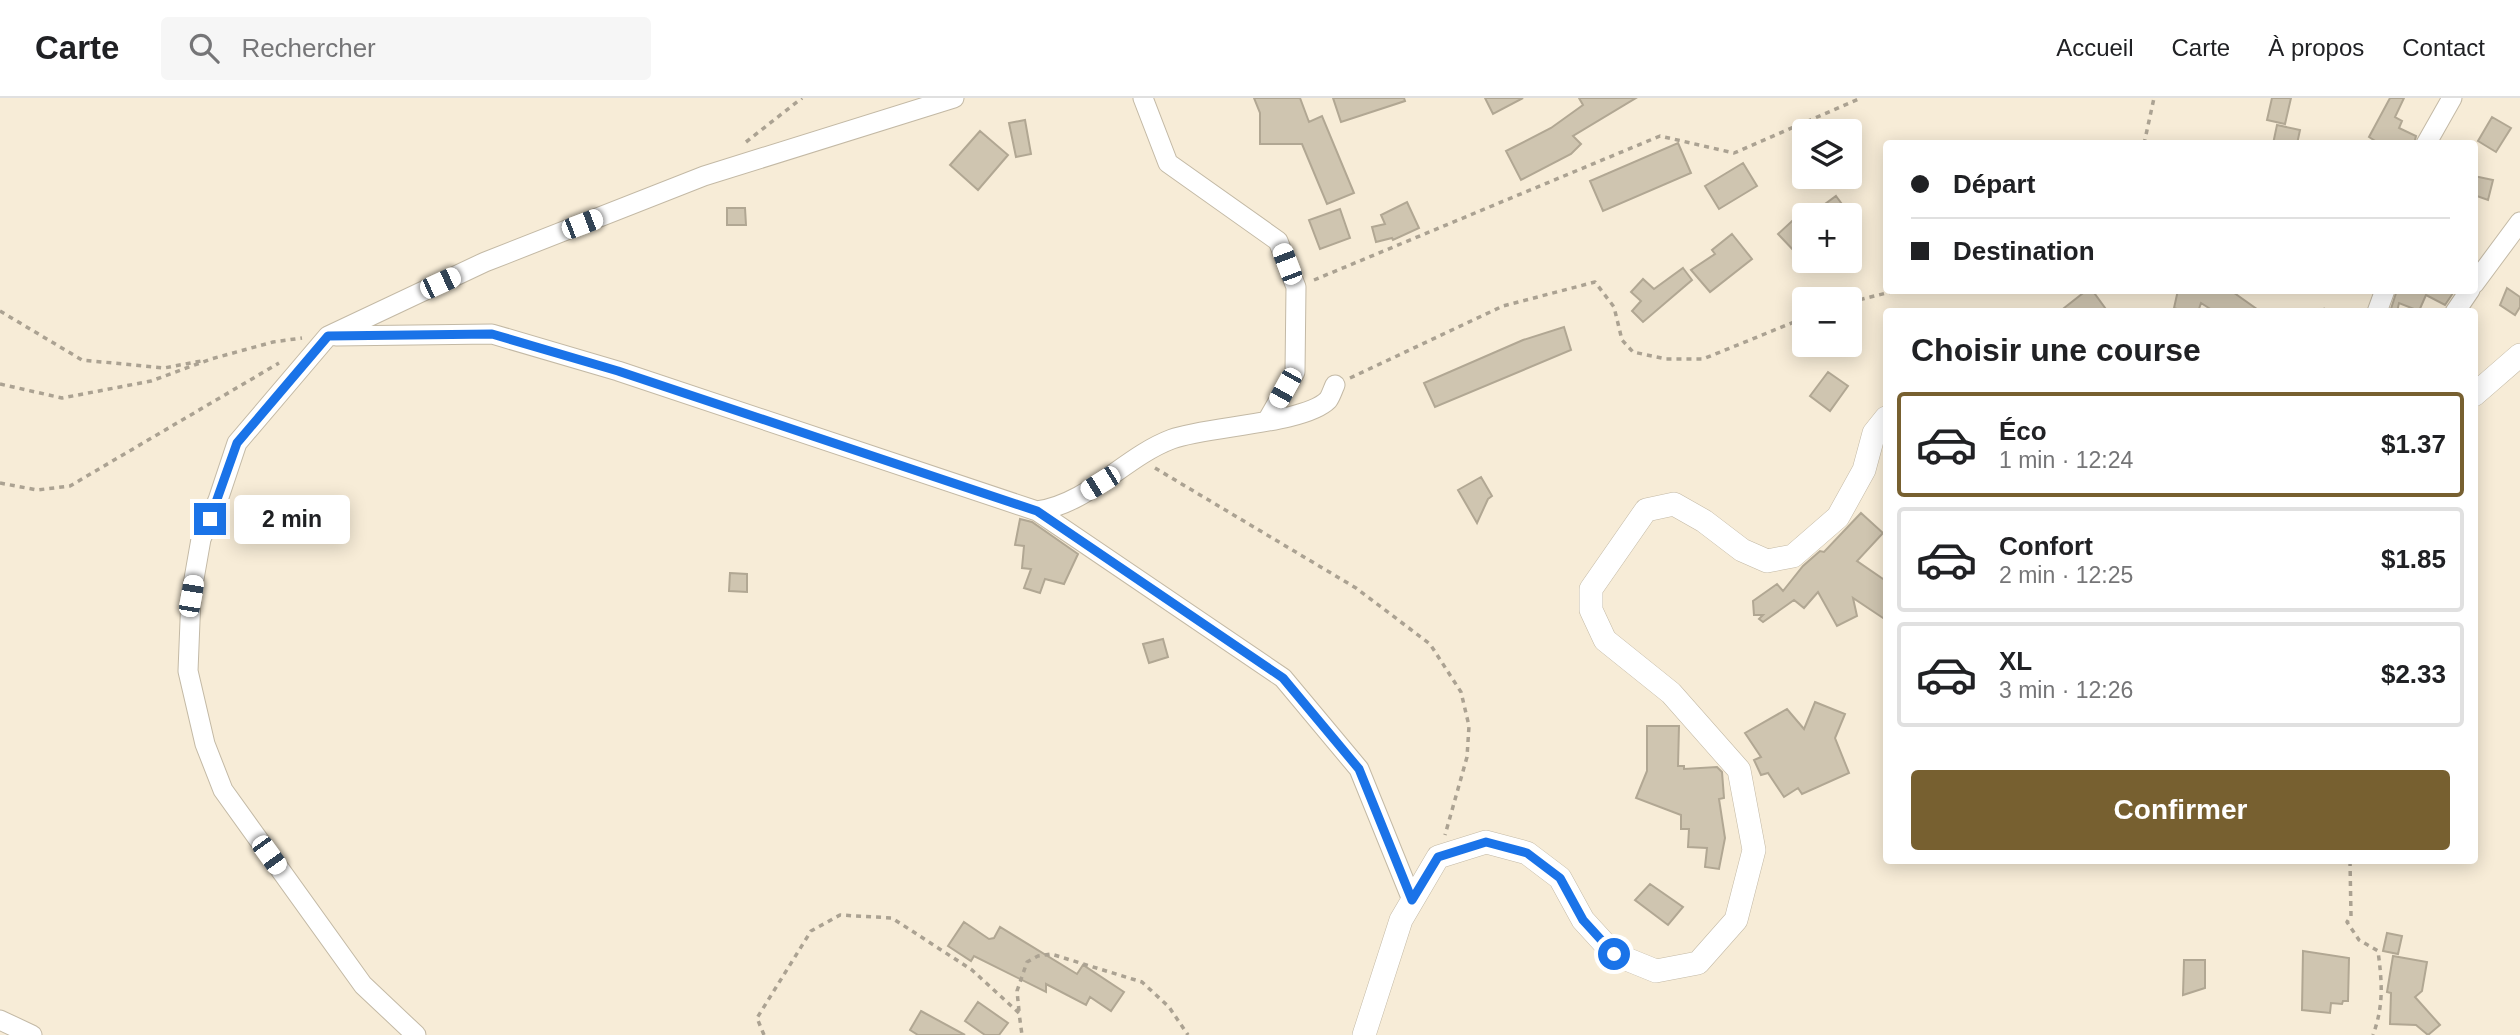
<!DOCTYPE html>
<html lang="fr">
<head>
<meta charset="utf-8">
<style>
	:root { --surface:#fff; --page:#f6f6f6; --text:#202124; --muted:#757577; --line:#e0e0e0; --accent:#776030 }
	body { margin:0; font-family:Arial,sans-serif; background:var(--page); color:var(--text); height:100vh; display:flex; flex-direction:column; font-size:26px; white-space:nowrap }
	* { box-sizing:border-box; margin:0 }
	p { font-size:23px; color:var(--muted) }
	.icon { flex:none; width:38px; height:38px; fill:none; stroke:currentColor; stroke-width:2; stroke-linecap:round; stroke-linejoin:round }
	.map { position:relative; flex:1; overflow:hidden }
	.sheet { position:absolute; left:1883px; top:210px; width:595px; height:556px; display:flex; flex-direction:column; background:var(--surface); border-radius:7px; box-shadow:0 4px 18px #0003 }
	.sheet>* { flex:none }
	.guide { position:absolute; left:1883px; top:42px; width:595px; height:154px; border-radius:7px; box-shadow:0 4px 18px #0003; display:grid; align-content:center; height:154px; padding:0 28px; background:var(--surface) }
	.buttons { position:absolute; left:1792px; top:21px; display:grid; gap:14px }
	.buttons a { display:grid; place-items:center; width:70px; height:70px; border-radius:7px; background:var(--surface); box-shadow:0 4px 18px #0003; font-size:35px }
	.end { position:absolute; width:32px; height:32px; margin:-16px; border:9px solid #1a73e8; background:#fff; box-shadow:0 0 0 4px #fff }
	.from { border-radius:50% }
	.bubble { position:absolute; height:49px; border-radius:7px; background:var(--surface); box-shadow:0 4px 18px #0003; font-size:23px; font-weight:700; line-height:49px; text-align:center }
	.car { position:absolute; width:21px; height:42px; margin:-21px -10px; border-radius:9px; box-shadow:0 0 5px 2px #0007; background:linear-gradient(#fff 24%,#345 0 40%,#fff 0 76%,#345 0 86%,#fff 0) }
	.guide b { display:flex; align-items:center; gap:24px; height:66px; font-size:26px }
	.guide b+b { border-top:2px solid var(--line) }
	.guide i { width:18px; height:18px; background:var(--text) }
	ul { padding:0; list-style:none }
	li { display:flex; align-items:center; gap:21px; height:105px; margin:0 14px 10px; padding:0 14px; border:4px solid var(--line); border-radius:7px }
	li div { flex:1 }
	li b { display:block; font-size:26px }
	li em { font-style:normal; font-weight:700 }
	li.selected { border-color:var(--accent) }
	li>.icon { width:63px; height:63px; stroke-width:1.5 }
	h2 { padding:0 28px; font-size:32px; line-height:84px }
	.primary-button { display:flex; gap:14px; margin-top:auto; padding:14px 28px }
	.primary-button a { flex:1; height:80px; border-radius:7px; background:var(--accent); color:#fff; font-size:28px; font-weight:700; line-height:80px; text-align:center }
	header { display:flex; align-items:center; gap:42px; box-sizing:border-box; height:98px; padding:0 35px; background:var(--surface); border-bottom:2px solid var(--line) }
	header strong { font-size:33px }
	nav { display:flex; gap:38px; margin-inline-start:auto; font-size:24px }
	.search { width:490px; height:63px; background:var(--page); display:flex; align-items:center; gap:18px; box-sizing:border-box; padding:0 24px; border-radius:7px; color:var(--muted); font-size:26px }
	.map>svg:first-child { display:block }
</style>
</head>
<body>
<header>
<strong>Carte</strong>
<div class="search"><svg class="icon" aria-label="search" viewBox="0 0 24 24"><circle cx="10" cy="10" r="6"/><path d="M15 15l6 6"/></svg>Rechercher</div>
<nav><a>Accueil</a><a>Carte</a><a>À propos</a><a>Contact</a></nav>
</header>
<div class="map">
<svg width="2520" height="937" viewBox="0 0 2520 937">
	<rect width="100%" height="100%" fill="#f7ecd7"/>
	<path fill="#cfc5b0" stroke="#b1a793" stroke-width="2" d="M1254 0H1300L1309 24 1322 18 1354 95 1327 106 1302 46H1260V15Z
		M1333 0H1404L1405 3 1341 24Z
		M1485 0H1523L1493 16Z
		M1579 0H1636L1573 38 1581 46 1571 56 1521 82 1506 53 1551 30 1583 7Z
		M2272 0H2291L2285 26 2267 22Z
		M2390 0H2404L2395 19 2402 23 2399 30 2416 38 2414 46H2380L2369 39Z
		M2492 19 2511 30 2496 54 2478 43Z
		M1025 22 1031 56 1016 59 1009 25Z
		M2277 27 2300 32 2297 46H2273Z
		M980 33 1008 57 978 92 950 67Z
		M1678 45 1691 75 1603 113 1590 83Z
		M1743 65 1757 88 1719 111 1705 88Z
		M2474 78 2493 82 2488 102 2474 97Z
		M1836 98 1850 117H1810Z
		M1407 104 1419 130 1393 142 1392 140 1376 144 1372 129 1385 126 1381 117Z
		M727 110H745L746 127H727Z
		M1340 111 1350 140 1320 151 1309 122Z
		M1804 112V149L1797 156 1778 136Z
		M1732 136 1752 161 1710 194 1691 172 1715 156 1712 152Z
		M1683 170 1692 182 1643 224 1632 213 1641 203 1631 194 1643 181 1654 191Z
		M2507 190 2520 199V209L2515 217 2500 207Z
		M2087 192H2092L2108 214H2059Z
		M2178 192H2230L2261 214H2215L2201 205 2198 214H2185L2174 210Z
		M2397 192H2455L2445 207 2426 197 2419 213 2399 205 2397 214H2390Z
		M1564 229 1571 252 1435 309 1424 285 1523 242Z
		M1828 274 1848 288 1830 313 1810 298Z
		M1481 379 1492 398 1488 401 1477 425 1458 392Z
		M1861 415 1883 435 1857 463 1886 483V522L1853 500 1857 518 1837 528 1818 494 1804 510 1794 502 1763 524 1759 521 1763 517H1754L1753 503 1777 486 1783 493 1803 468 1820 453 1824 454Z
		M1020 421 1032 424 1078 456 1064 486 1045 481 1040 495 1024 490 1031 471 1022 470 1024 448 1015 447Z
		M730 475 747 476V494L729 493Z
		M1163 541 1168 559 1149 565 1143 546Z
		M1815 604 1845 616 1835 640 1849 675 1802 696 1798 690 1784 699 1768 675 1761 677 1754 662 1761 659 1745 635 1787 611 1804 631Z
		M1647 628H1679L1678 668H1684V671L1717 669 1722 674 1724 700 1719 701 1725 740 1719 771 1705 769 1707 750 1688 749 1689 731H1681V717L1636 700 1647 673Z
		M1650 786 1683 809 1668 827 1635 802Z
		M964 824 989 841 994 840 1000 829 1077 876 1083 867 1124 894 1111 913 1090 899 1086 907 1046 886V894L974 858 971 863 948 848Z
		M2387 835 2402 838 2398 856 2383 853Z
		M2303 853 2349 860 2348 903H2343L2342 906 2331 905 2330 915 2302 912Z
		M2393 858 2427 864 2422 893 2415 899 2440 927 2428 937 2416 927 2390 926 2391 895 2387 894Z
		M2184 862H2205V890L2183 897Z
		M978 904 1008 925 999 937H985L965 923Z
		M921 913 965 937H918L910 932Z"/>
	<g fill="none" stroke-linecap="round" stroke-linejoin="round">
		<defs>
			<path id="minor" d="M1143 0 1168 65 1278 143 1296 189 1295 274 1267 323
				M2426 46 2452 0
				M2474 186 2520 124
				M2377 214 2385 192
				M2455 214 2470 192
				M336 238 492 236 618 273 1037 413 1283 580 1359 671 1412 802
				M1037 413C1090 405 1124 359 1172 341 1207 328 1304 326 1328 302 1331 298 1333 291 1335 287
				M0 922 32 937
				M416 937 363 887 223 692 205 646 188 573 191 498 201 441 218 402 237 345 328 238 485 164 704 78 954 0"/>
			<path id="tertiary" d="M2474 297 2520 257
				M1364 937 1401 822 1438 759 1486 744 1527 755 1560 780 1583 822 1614 856 1656 873 1698 865 1736 822 1754 752 1739 672 1671 595 1605 542 1591 512V491L1646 412 1674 406 1704 423 1742 452 1767 463 1793 458 1838 419 1864 372 1874 335 1886 320"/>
		</defs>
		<use href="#minor" stroke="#c3b9a5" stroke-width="21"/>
		<use href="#tertiary" stroke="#c3b9a5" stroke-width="24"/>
		<path stroke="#aba292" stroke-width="3.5" stroke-dasharray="5 5" stroke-linecap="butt" d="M746 44 802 0
			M2144 46 2154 0
			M1314 182 1660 38 1734 55 1861 0
			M1850 204 1899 192
			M2323 210 2324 214
			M0 213 82 262 164 270 201 263
			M1350 280 1503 208 1595 184 1614 209 1622 242 1633 254 1666 261H1703L1804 220
			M0 286 62 300 151 283 211 261 273 244 302 240
			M1155 370 1356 490 1430 546 1461 594 1469 628 1467 659 1445 737
			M0 385 37 392 70 388 279 265
			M2350 763 2351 818 2347 824 2359 842 2378 853C2382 884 2384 907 2373 937
			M1019 913 1017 893 1027 864 1038 858 1051 856 1142 884 1169 909 1188 937
			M764 937 757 920 811 833 840 817 892 820 972 872 1019 915 1022 937"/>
		<use href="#minor" stroke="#fff" stroke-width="19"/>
		<use href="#tertiary" stroke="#fff" stroke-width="23"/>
	</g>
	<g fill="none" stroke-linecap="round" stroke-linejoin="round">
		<path stroke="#1a73e8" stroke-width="9" d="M210 421 237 345 328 238 492 236 618 273 1037 413 1283 580 1359 671 1412 802 1438 759 1486 744 1527 755 1560 780 1583 822 1614 856"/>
	</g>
</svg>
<div class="buttons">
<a><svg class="icon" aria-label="layers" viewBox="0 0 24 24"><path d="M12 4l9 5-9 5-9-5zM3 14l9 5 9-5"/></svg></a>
<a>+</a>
<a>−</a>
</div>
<i class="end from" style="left:1614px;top:856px"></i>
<i class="end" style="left:210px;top:421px"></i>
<div class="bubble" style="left:234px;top:397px;width:116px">2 min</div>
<i class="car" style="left:582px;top:126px;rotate:69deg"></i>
<i class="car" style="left:1287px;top:166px;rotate:339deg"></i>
<i class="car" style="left:440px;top:185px;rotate:65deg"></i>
<i class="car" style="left:1285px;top:290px;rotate:209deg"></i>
<i class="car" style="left:1100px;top:385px;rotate:238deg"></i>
<i class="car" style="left:191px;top:498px;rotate:10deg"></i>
<i class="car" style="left:269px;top:757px;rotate:144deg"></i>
<div class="guide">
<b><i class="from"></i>Départ</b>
<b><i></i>Destination</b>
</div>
<section class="sheet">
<h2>Choisir une course</h2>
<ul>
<li class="selected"><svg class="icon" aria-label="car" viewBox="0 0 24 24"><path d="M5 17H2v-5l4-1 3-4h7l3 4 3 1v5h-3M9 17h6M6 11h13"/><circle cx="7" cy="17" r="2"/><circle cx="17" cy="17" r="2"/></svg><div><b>Éco</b><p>1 min · 12:24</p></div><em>$1.37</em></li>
<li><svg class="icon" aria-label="car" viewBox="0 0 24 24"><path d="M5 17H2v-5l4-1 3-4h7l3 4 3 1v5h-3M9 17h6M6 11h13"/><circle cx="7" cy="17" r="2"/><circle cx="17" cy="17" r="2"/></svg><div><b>Confort</b><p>2 min · 12:25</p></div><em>$1.85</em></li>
<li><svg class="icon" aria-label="car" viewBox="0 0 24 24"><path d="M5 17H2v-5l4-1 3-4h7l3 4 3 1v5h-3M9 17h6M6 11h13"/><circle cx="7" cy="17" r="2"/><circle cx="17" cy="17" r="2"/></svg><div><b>XL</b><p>3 min · 12:26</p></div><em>$2.33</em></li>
</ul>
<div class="primary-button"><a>Confirmer</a></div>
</section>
</div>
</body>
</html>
